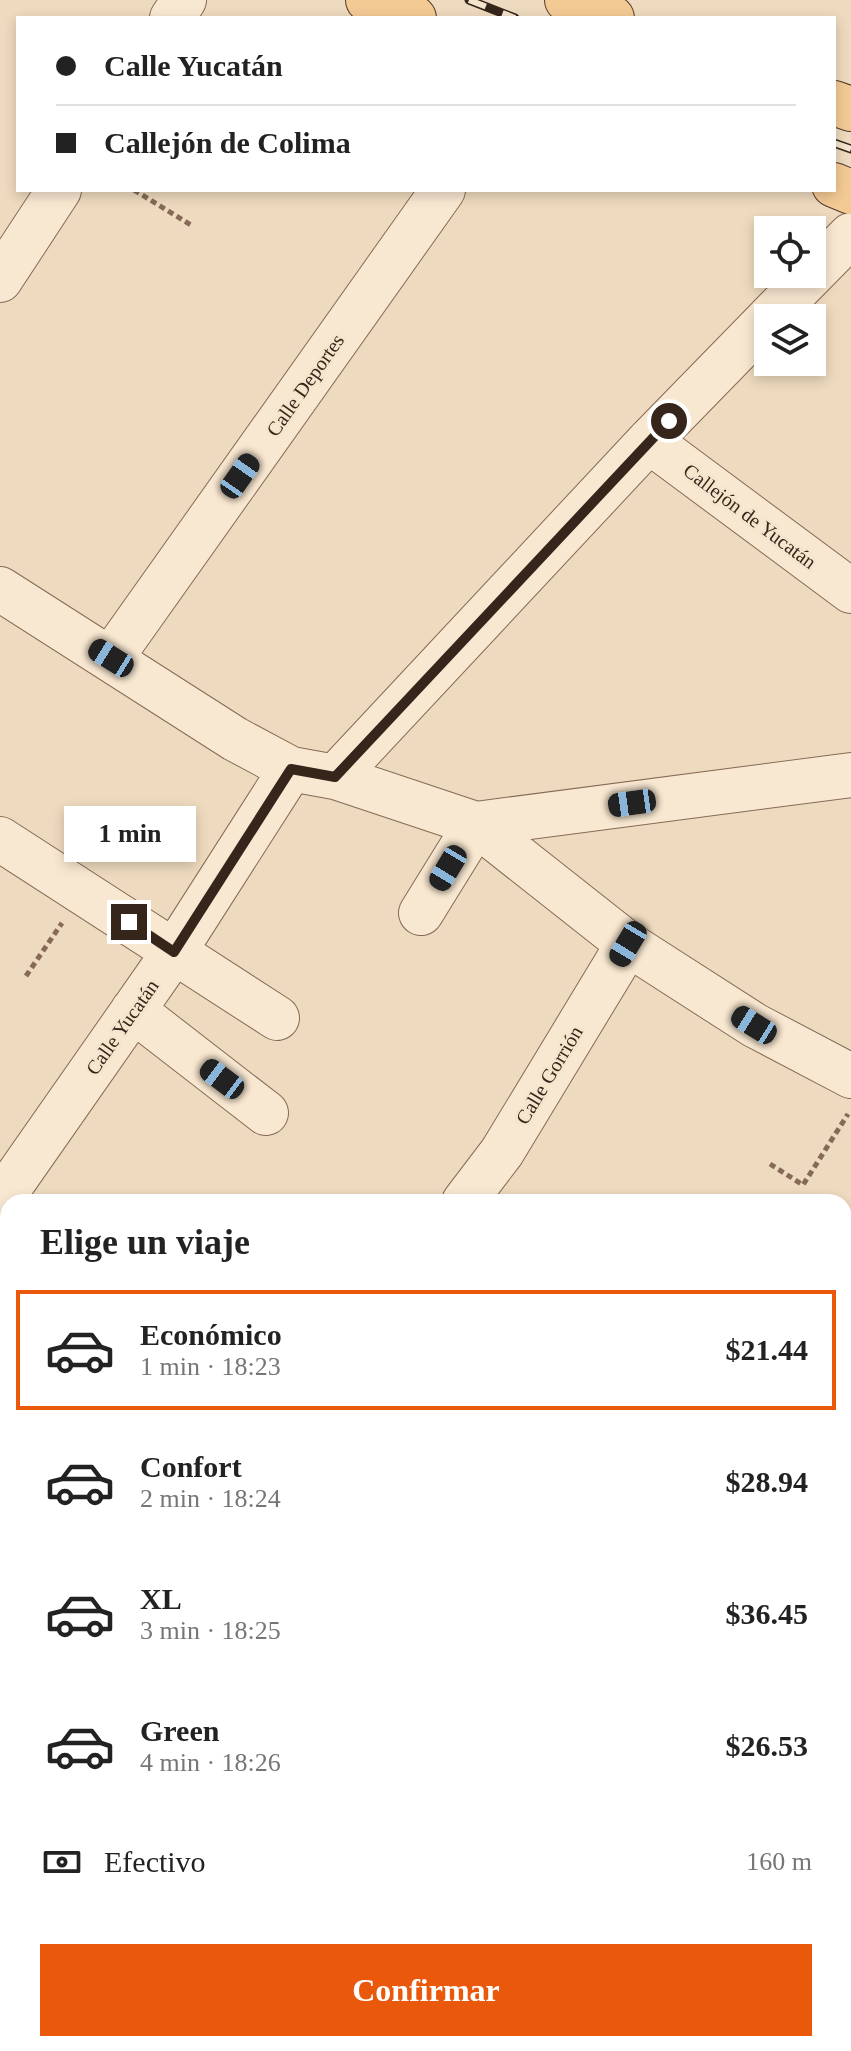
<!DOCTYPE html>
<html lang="es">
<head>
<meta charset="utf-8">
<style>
	:root { --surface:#fff; --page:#f2f2f2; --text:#222; --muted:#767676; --line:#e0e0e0; --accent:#ea580c }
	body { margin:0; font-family:"Times New Roman",serif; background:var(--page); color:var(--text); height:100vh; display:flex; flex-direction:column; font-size:30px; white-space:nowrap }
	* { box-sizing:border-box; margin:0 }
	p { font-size:26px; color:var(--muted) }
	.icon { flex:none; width:44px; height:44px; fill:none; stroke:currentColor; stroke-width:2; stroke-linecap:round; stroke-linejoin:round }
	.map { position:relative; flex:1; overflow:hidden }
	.sheet { position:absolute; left:0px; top:1194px; width:852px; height:858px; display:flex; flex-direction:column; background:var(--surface); border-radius:24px 24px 0 0; box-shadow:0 4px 12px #0003 }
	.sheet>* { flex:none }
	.banner { position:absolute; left:16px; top:16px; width:820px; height:176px; border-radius:0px; box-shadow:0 4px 12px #0003; display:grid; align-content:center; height:176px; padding:0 40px; background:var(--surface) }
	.buttons { position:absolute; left:754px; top:216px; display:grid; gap:16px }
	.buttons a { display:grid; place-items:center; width:72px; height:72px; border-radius:0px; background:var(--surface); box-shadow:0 4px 12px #0003; font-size:40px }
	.end { position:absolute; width:36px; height:36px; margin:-18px; border:10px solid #35251b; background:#fff; box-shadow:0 0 0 4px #fff }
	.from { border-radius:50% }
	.bubble { position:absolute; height:56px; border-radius:0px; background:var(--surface); box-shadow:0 4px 12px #0003; font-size:26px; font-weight:700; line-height:56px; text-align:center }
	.car { position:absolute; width:24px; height:48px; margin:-24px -12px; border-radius:10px; box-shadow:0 0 6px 2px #0007; background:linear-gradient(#222 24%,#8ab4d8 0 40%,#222 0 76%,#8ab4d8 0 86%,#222 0) }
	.banner b { display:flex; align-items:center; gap:28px; height:76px; font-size:30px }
	.banner b+b { border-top:2px solid var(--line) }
	.banner i { width:20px; height:20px; background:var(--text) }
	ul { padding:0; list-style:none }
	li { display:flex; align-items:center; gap:24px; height:120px; margin:0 16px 12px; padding:0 24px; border:4px solid transparent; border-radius:0px }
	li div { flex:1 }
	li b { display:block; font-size:30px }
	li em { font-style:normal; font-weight:700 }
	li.current { border-color:var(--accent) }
	li>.icon { width:72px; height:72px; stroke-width:1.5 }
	h2 { padding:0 40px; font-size:36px; line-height:96px }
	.pay { display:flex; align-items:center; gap:20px; height:88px; padding:0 40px; font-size:30px }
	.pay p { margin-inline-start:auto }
	.cta { display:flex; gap:16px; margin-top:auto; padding:16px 40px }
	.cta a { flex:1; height:92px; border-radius:0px; background:var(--accent); color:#fff; font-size:32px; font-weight:700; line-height:92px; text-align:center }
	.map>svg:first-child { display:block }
</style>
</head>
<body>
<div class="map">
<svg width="851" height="2051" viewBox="0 0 851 2051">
	<rect width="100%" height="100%" fill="#eedabe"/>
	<path fill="#c0c092" d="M0 1828 8 1833V2044H330L341 2051H0Z"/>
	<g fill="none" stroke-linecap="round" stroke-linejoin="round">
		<defs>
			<path id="minor" d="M172 18 184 0
				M0 280 59 190
				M769 318 851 235
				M649 441 851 591
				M0 589 235 739 291 769 335 777 476 824 851 775
				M111 658 443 190
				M335 777 649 441 768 319
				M0 839 277 1018
				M421 913 476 824 628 944 754 1025 851 1076
				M133 1010 266 1113
				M0 1201 174 952 291 769
				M464 1202 502 1152 628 944
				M0 1498 8 1504
				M0 1656 8 1646
				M844 1752 851 1758
				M0 1797 8 1802
				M0 1865 8 1854
				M844 1943 851 1935
				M410 2044 421 2051
				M747 2051 753 2044"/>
			<path id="major" d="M368 0 414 18
				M567 0 612 18
				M834 103 851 109
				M834 185 851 192"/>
		</defs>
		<use href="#minor" stroke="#866a57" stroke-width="46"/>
		<use href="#major" stroke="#53392b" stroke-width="46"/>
		<path stroke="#866a57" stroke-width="5" stroke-dasharray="6 4" stroke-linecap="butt" d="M134 190 191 225
			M26 976 62 923
			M770 1164 803 1185 848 1114"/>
		<use href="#minor" stroke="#f9e8d1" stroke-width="44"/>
		<use href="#major" stroke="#f3ca94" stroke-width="44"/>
		<defs>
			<path id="rail" d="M469 0 515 18
				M834 143 851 149"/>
		</defs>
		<use href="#rail" stroke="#35251b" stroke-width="9"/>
		<use href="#rail" stroke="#f5e5cd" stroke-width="6" stroke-dasharray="18" stroke-linecap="butt"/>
	</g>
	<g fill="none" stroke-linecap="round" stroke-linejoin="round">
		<path stroke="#35251b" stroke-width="10" d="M129 922 174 952 291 769 335 777 669 421"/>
	</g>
	<g text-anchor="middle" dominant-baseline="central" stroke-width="6" stroke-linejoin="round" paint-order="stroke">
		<g font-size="20" fill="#35251b" stroke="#f5e5cd">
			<text transform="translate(305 385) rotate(-55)">Calle Deportes</text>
			<text transform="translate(750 516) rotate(37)">Callejón de Yucatán</text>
			<text transform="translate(122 1027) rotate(-55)">Calle Yucatán</text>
			<text transform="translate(549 1075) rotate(-59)">Calle Gorrión</text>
		</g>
	</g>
</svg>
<div class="buttons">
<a><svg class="icon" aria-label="locate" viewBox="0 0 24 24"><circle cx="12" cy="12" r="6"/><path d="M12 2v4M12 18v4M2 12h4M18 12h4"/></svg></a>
<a><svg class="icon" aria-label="layers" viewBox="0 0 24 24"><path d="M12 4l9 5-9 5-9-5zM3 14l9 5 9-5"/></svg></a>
</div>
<i class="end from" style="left:669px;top:421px"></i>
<i class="end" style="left:129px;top:922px"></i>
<div class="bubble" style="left:64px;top:806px;width:132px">1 min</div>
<i class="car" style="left:240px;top:476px;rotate:35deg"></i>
<i class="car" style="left:111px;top:658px;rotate:302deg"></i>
<i class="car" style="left:632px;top:803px;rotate:262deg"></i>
<i class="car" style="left:448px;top:868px;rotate:211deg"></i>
<i class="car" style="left:628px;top:944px;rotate:211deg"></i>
<i class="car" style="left:754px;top:1025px;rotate:302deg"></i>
<i class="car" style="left:222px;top:1079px;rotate:307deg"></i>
<div class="banner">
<b><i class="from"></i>Calle Yucatán</b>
<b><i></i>Callejón de Colima</b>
</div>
<section class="sheet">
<h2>Elige un viaje</h2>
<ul>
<li class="current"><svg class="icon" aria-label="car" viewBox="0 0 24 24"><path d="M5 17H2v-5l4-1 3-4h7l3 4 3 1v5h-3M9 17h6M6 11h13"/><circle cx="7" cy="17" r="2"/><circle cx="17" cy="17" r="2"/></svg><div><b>Económico</b><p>1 min · 18:23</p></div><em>$21.44</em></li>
<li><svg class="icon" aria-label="car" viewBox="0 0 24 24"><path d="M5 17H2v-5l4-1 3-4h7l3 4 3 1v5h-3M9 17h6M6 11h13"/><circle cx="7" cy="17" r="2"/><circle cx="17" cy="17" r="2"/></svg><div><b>Confort</b><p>2 min · 18:24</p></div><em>$28.94</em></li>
<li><svg class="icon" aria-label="car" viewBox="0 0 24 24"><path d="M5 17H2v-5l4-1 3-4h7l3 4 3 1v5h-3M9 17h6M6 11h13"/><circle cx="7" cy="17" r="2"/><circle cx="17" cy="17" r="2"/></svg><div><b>XL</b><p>3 min · 18:25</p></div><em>$36.45</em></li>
<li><svg class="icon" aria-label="car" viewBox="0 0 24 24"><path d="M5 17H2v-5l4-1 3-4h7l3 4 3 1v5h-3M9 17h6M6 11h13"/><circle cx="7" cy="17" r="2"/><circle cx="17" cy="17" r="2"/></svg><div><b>Green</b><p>4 min · 18:26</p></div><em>$26.53</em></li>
</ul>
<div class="pay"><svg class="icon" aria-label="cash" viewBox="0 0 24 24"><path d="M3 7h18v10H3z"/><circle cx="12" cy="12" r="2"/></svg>Efectivo<p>160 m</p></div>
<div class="cta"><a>Confirmar</a></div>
</section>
</div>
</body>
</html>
